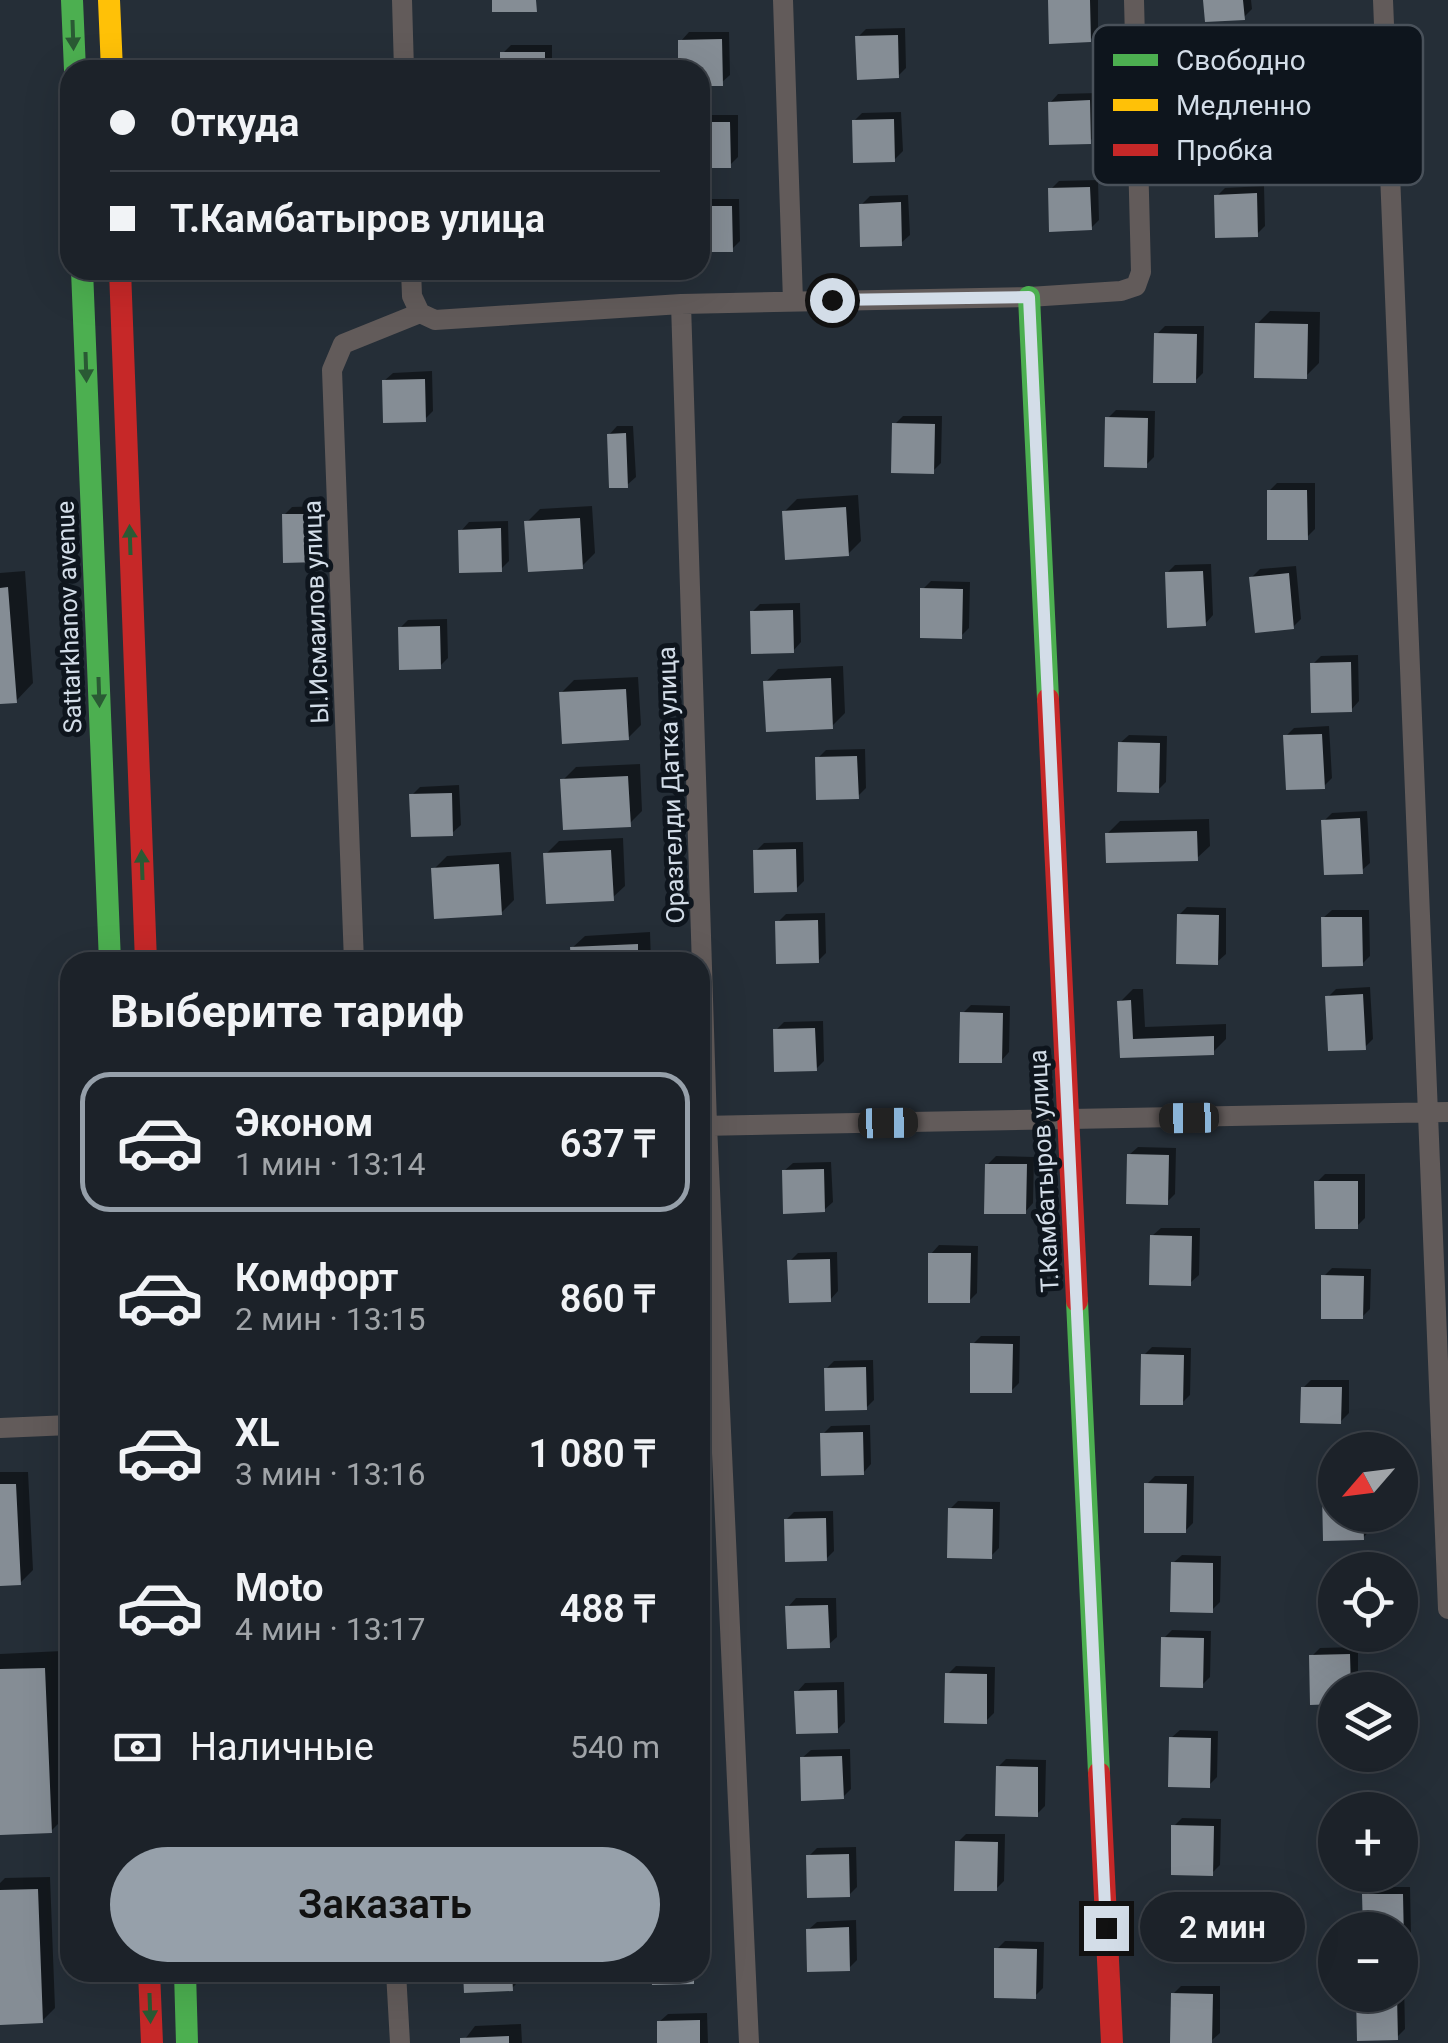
<!DOCTYPE html>
<html lang="ru">
<head>
<meta charset="utf-8">
<style>
	:root { --surface:#1c2229; --page:#292f35; --text:#f1f3f6; --muted:#a0a4a8; --line:#3a3f46; --accent:#96a0aa }
	body { margin:0; font-family:Roboto,sans-serif; background:var(--page); color:var(--text); height:100vh; display:flex; flex-direction:column; font-size:38px; white-space:nowrap }
	* { box-sizing:border-box; margin:0 }
	p { font-size:32px; color:var(--muted) }
	.icon { flex:none; width:55px; height:55px; fill:none; stroke:currentColor; stroke-width:2; stroke-linecap:round; stroke-linejoin:round }
	.map { position:relative; flex:1; overflow:hidden }
	.details { position:absolute; left:60px; top:952px; width:650px; height:1030px; display:flex; flex-direction:column; background:var(--surface); border-radius:30px; box-shadow:0 10px 40px #0002,0 0 0 2px var(--line) }
	.details>* { flex:none }
	.top-card { position:absolute; left:60px; top:60px; width:650px; height:220px; border-radius:30px; box-shadow:0 10px 40px #0002,0 0 0 2px var(--line); display:grid; align-content:center; height:220px; padding:0 50px; background:var(--surface) }
	.needle { width:65px; rotate:242deg }
	.controls { position:absolute; left:1318px; top:1432px; display:grid; gap:20px }
	.controls a { display:grid; place-items:center; width:100px; height:100px; border-radius:50%; background:var(--surface); box-shadow:0 10px 40px #0002,0 0 0 2px var(--line); font-size:50px }
	.end { position:absolute; width:45px; height:45px; margin:-22px; border:12px solid #d3dde8; background:#111; box-shadow:0 0 0 5px #111 }
	.from { border-radius:50% }
	.bubble { position:absolute; height:70px; border-radius:35px; background:var(--surface); box-shadow:0 10px 40px #0002,0 0 0 2px var(--line); font-size:32px; font-weight:600; line-height:70px; text-align:center }
	.car { position:absolute; width:30px; height:60px; margin:-30px -15px; border-radius:12px; box-shadow:0 0 8px 2px #0007; background:linear-gradient(#222 24%,#8ab4d8 0 40%,#222 0 76%,#8ab4d8 0 86%,#222 0) }
	.top-card b { display:flex; align-items:center; gap:35px; height:95px; font-size:38px }
	.top-card b+b { border-top:2px solid var(--line) }
	.top-card i { width:25px; height:25px; background:var(--text) }
	ul { padding:0; list-style:none }
	li { display:flex; align-items:center; gap:30px; height:140px; margin:0 20px 15px; padding:0 30px; border:5px solid transparent; border-radius:30px }
	li div { flex:1 }
	li b { display:block; font-size:38px }
	li em { font-style:normal; font-weight:600 }
	li.on { border-color:var(--accent) }
	li>.icon { width:90px; height:90px; stroke-width:1.5 }
	h2 { padding:0 50px; font-size:45px; line-height:120px }
	.pay { display:flex; align-items:center; gap:25px; height:110px; padding:0 50px; font-size:38px }
	.pay p { margin-inline-start:auto }
	.cta { display:flex; gap:20px; margin-top:auto; padding:20px 50px }
	.cta a { flex:1; height:115px; border-radius:60px; background:var(--accent); color:#111; font-size:40px; font-weight:600; line-height:115px; text-align:center }
	.map>svg:first-child { display:block }
</style>
</head>
<body>
<div class="map">
<svg width="1448" height="2043" viewBox="0 0 1448 2043">
	<rect width="100%" height="100%" fill="#252e37"/>
	<path fill="#0007" d="M1051 0H1098V32L1090 40Z
		M1206 0H1251L1252 9 1244 17Z
		M905 28 906 68 898 76 858 37 866 29Z
		M689 32H729L730 75 721 83H700V70H681V41Z
		M511 45H552V70H503V53Z
		M1098 93V133L1090 141 1050 103 1058 94Z
		M901 112 903 151 894 160 854 121 862 113Z
		M700 115H738V157L730 165 700 166Z
		M1098 180 1099 220 1091 228 1051 189 1059 181Z
		M1264 186 1265 226 1257 234 1217 196 1225 188Z
		M908 195 910 235 901 243 861 205 870 196Z
		M700 199H739L740 241 732 249 700 250Z
		M1270 311 1320 312 1319 363 1306 376 1257 324Z
		M1165 326H1204L1203 373 1195 381 1157 334Z
		M432 371 433 411 425 419 384 381 393 373Z
		M1116 410 1155 411 1154 457 1146 465 1108 418Z
		M903 416H942L941 463 933 471 895 424Z
		M617 426H633L636 477 627 485 609 435Z
		M1277 483H1315V529L1307 537 1269 491Z
		M858 495 861 541 848 554 784 512 797 499Z
		M326 506 327 551 318 560 284 515 292 507Z
		M592 506 595 553 582 566 527 522 540 509Z
		M508 521 509 561 501 569 461 531 469 522Z
		M1211 564 1213 615 1205 624 1167 573 1175 565Z
		M1296 566 1301 619 1293 627 1252 577 1260 569Z
		M25 571 33 683 16 701 0 702V573Z
		M931 581 970 582 969 628 961 636 923 589Z
		M800 603 801 642 793 651 752 612 760 604Z
		M447 619 448 658 440 666 400 628 408 620Z
		M1358 655 1359 701 1351 710 1313 664 1321 656Z
		M843 666 845 713 832 726 766 682 778 669Z
		M638 677 641 725 628 738 561 693 574 680Z
		M1329 726 1332 778 1324 786 1286 736 1294 728Z
		M1129 735 1167 736 1166 782 1158 790 1120 743Z
		M865 749 866 788 858 796 818 758 826 750Z
		M640 764 642 811 629 824 563 780 576 767Z
		M459 785 461 825 452 833 412 795 420 787Z
		M1367 811 1370 863 1361 871 1324 821 1332 813Z
		M1209 819 1210 846 1197 858 1107 834 1120 821Z
		M623 838 625 886 612 898 546 854 559 841Z
		M803 842 804 881 796 889 756 851 764 843Z
		M511 852 514 900 501 913 434 869 447 856Z
		M1187 907 1226 908V954L1217 962 1179 915Z
		M1332 910H1369L1370 956 1362 964 1323 918Z
		M825 913 826 953 818 961 778 922 786 914Z
		M650 932 651 962H573L572 948 585 936Z
		M1370 987 1373 1039 1365 1047 1328 997 1336 989Z
		M1133 989H1143L1145 1027 1226 1024V1039L1213 1052 1122 1056 1120 1002Z
		M971 1005 1010 1006 1009 1052 1001 1061 963 1013Z
		M823 1021 824 1061 816 1069 776 1030 784 1022Z
		M1138 1147 1176 1148 1175 1194 1167 1202 1129 1155Z
		M996 1156 1034 1157 1033 1203 1025 1212 987 1165Z
		M831 1162 833 1202 824 1210 784 1171 793 1163Z
		M1325 1174H1365V1218L1357 1226 1317 1182Z
		M1161 1228H1200L1199 1275 1190 1283 1152 1236Z
		M939 1245 978 1246 977 1293 969 1301 931 1254Z
		M837 1252 838 1291 830 1300 790 1261 798 1253Z
		M1332 1268 1371 1269 1370 1309 1362 1317 1324 1276Z
		M981 1336H1020L1019 1383 1011 1391 973 1344Z
		M1152 1347 1191 1348 1190 1395 1182 1403 1144 1355Z
		M873 1360 874 1400 866 1408 826 1369 834 1361Z
		M1311 1380H1349V1413L1340 1422 1303 1388Z
		M870 1425 871 1464 863 1473 823 1434 831 1426Z
		M0 1472H28L33 1570 20 1583 0 1584Z
		M1155 1476H1194L1193 1523 1185 1531 1147 1484Z
		M1333 1484 1335 1515H1370L1371 1529 1363 1538H1325V1492Z
		M958 1501 1000 1502 999 1548 991 1556 950 1509Z
		M833 1511 834 1551 826 1559 786 1520 794 1512Z
		M1182 1555 1221 1556 1220 1602 1212 1610 1173 1563Z
		M1385 1560V1570H1339L1347 1561Z
		M796 1598H836L837 1637 828 1645 788 1607Z
		M1172 1630 1211 1631 1210 1677 1202 1685 1164 1638Z
		M1358 1647V1690H1335V1702L1312 1656 1320 1648Z
		M62 1651 69 1813 51 1831 0 1833V1654Z
		M956 1666 995 1667 994 1713 986 1721 948 1674Z
		M844 1682 845 1722 837 1730 797 1692 805 1683Z
		M1180 1730 1218 1731 1217 1777 1209 1785 1171 1738Z
		M850 1749 851 1789 843 1797 802 1758 811 1750Z
		M1006 1759 1046 1760 1045 1806 1037 1814 998 1767Z
		M1399 1808V1810H1361L1362 1809Z
		M1182 1818 1221 1819 1220 1865 1212 1873 1174 1826Z
		M966 1834H1005L1004 1881 996 1889 958 1842Z
		M856 1847 857 1887 849 1895 809 1856 817 1848Z
		M50 1877 55 2008 42 2021 0 2022V1883L5 1878Z
		M1373 1887H1410L1411 1933 1403 1941H1400V1930H1365V1895Z
		M1181 1898 1219 1899V1945L1210 1953 1172 1906Z
		M856 1920 857 1960 849 1968 808 1930 817 1922Z
		M700 1934 702 1973 693 1981 654 1972H700Z
		M1005 1941 1044 1942 1043 1988 1035 1996 997 1949Z
		M465 1972H525V1975L512 1988Z
		M1400 1983H1404L1405 2029 1397 2037 1359 1995H1400Z
		M1181 1986H1220V2033L1211 2041 1173 1994Z
		M707 2013 708 2043H660L659 2022 668 2014Z
		M521 2024 522 2043H462L475 2026Z"/>
	<path fill="#858d95" d="M492 0H536L537 12H492Z
		M1048 0H1090L1091 42 1049 44Z
		M1203 0H1243L1245 20 1205 22Z
		M898 35 899 78 857 80 855 36Z
		M722 39 723 86H700V70H678V40Z
		M500 52H545V70H500Z
		M1090 100 1091 144 1049 145 1048 102Z
		M894 119 895 162 853 163 852 120Z
		M700 122H730L731 168H700Z
		M1090 187 1092 230 1049 232 1048 188Z
		M1257 193 1258 237 1215 238 1214 195Z
		M901 202 902 246 860 247 859 204Z
		M700 206H732L733 252H700Z
		M1255 323 1308 324 1307 379 1254 378Z
		M1154 333 1197 334 1196 383H1153Z
		M425 379 426 422 383 423 382 380Z
		M1105 417 1148 418 1147 468 1104 467Z
		M892 423 935 424 934 474 891 473Z
		M626 433 628 488H609L607 434Z
		M1267 490H1307L1308 540H1267Z
		M846 507 849 556 785 560 782 511Z
		M282 514H318L319 562 283 563Z
		M580 518 583 569 528 572 524 521Z
		M501 528 502 572 459 573 458 530Z
		M1203 571 1206 626 1167 628 1165 572Z
		M1289 573 1294 629 1255 633 1249 577Z
		M8 587 17 703 0 704V588Z
		M920 588 963 589 962 639 920 638Z
		M793 610 794 653 751 654 750 611Z
		M440 626 441 669 399 670 398 627Z
		M1351 662 1352 712 1311 713 1310 663Z
		M831 678 833 729 766 732 763 681Z
		M626 689 629 740 562 744 559 692Z
		M1322 734 1325 789 1286 790 1283 735Z
		M1118 742 1160 743 1159 793 1117 792Z
		M857 756 859 799 816 800 815 757Z
		M628 776 631 827 563 830 560 779Z
		M452 793 453 836 411 837 409 794Z
		M1360 818 1363 874 1324 875 1321 820Z
		M1197 831 1198 861 1106 863 1105 833Z
		M796 849 797 892 754 893 753 850Z
		M611 850 614 901 546 904 543 853Z
		M499 864 502 915 434 919 431 868Z
		M1177 914 1219 915 1218 965 1176 964Z
		M1321 917H1362L1363 966 1322 967Z
		M818 920 819 963 776 964 775 921Z
		M638 944V962H571L570 947Z
		M1363 994 1366 1050 1328 1051 1325 996Z
		M1131 1000 1133 1039 1214 1036V1055L1120 1058 1117 1001Z
		M960 1012 1003 1013 1002 1063H959Z
		M815 1028 817 1071 774 1072 773 1029Z
		M1127 1154 1169 1155 1168 1205 1126 1204Z
		M985 1164H1027L1026 1214H984Z
		M824 1169 825 1212 783 1214 782 1170Z
		M1314 1181H1358V1229H1315Z
		M1150 1235 1192 1236 1191 1286 1149 1285Z
		M928 1253H971L970 1303H928Z
		M830 1259 831 1302 789 1303 787 1260Z
		M1321 1275 1364 1276 1363 1319H1321Z
		M970 1343 1013 1344 1012 1393H970Z
		M1141 1354 1184 1355 1183 1405H1140Z
		M866 1367 867 1410 825 1411 824 1368Z
		M1301 1387H1342L1341 1424 1300 1423Z
		M863 1432 864 1475 821 1476 820 1433Z
		M1144 1483 1187 1484 1186 1533H1144Z
		M0 1484H16L21 1585 0 1586Z
		M1322 1491H1335V1515H1363L1364 1540 1323 1541Z
		M948 1508 993 1509 992 1559 947 1558Z
		M826 1518 827 1561 785 1562 784 1519Z
		M1171 1562 1213 1563V1613L1170 1612Z
		M828 1605 830 1648 787 1649 785 1606Z
		M1161 1637 1204 1638 1203 1688 1160 1687Z
		M1350 1654 1351 1690H1335V1704L1310 1705 1309 1655Z
		M45 1668 52 1833 0 1835V1669Z
		M945 1673 987 1674V1724L944 1723Z
		M837 1690 838 1733 796 1734 794 1691Z
		M1329 1730H1335V1749H1330Z
		M1169 1737 1211 1738 1210 1788 1168 1787Z
		M842 1756 844 1799 801 1801 800 1757Z
		M996 1766 1038 1767V1817L995 1816Z
		M1171 1825 1214 1826 1213 1876 1171 1875Z
		M955 1841 998 1842 997 1891H954Z
		M849 1854 850 1897 807 1898 806 1855Z
		M38 1889 43 2023 0 2025V1890Z
		M1362 1894H1403L1404 1943 1400 1944V1930H1363Z
		M1170 1905 1212 1906 1211 1956 1169 1955Z
		M849 1927 850 1971 807 1972 806 1929Z
		M994 1948 1037 1949 1036 1999 994 1998Z
		M463 1972H512L513 1991 464 1993Z
		M651 1972H694V1984L652 1985Z
		M1171 1993 1213 1994 1212 2043H1170Z
		M1356 1995H1397L1398 2040 1357 2041Z
		M700 2020V2043H657V2021Z
		M509 2036V2043H460V2038Z"/>
	<g fill="none" stroke-linecap="round" stroke-linejoin="round">
		<path stroke="#625b5a" stroke-width="20" d="M402 0 404 70
			M783 0 793 301
			M1383 0 1448 1609
			M411 270 412 296 420 313
			M681 304 707 1125 749 2043
			M420 313 435 320 681 304 1029 297 1121 291 1136 286 1141 272 1134 0
			M354 962 332 370 343 344 420 313
			M700 1126 1448 1112
			M0 1428 70 1425
			M396 1972 400 2043"/>
		<path stroke="#4caf50" stroke-width="22" d="M72 0 75 70
			M82 270 110 962
			M1029 297 1048 699
			M1077 1301 1099 1773
			M185 1972 187 2043"/>
		<path stroke="#ffc107" stroke-width="22" d="M109 0 112 70"/>
		<path stroke="#c62828" stroke-width="22" d="M120 270 146 962
			M1048 699 1077 1301
			M1099 1773 1112 2043
			M149 1972 152 2043"/>
	</g>
	<defs><path id="oneway-solid" d="M-6-.8H1V-3.2L6.5 0L1 3.2V.8H-6Z" transform="scale(2.5)"/></defs>
	<g fill="#2a5a34">
		<use href="#oneway-solid" transform="translate(73 35) rotate(88)"/>
		<use href="#oneway-solid" transform="translate(86 367) rotate(88)"/>
		<use href="#oneway-solid" transform="translate(130 540) rotate(-92)"/>
		<use href="#oneway-solid" transform="translate(99 692) rotate(88)"/>
		<use href="#oneway-solid" transform="translate(142 865) rotate(-92)"/>
		<use href="#oneway-solid" transform="translate(150 2008) rotate(88)"/>
	</g>
	<g fill="none" stroke-linecap="round" stroke-linejoin="round">
		<path stroke="#d3dde8" stroke-width="12" d="M832 300 1029 297 1106 1928"/>
	</g>
	<g text-anchor="middle" dominant-baseline="central" stroke-width="10" stroke-linejoin="round" paint-order="stroke">
		<g font-size="25" fill="#d3dde8" stroke="#0e151d">
			<text transform="translate(316 612) rotate(-92)">Ы.Исмаилов улица</text>
			<text transform="translate(69 617) rotate(-92)">Sattarkhanov avenue</text>
			<text transform="translate(671 785) rotate(-92)">Оразгелди Датка улица</text>
			<text transform="translate(1044 1171) rotate(-93)">Т.Камбатыров улица</text>
		</g>
	</g>
	<rect x="1093" y="25" width="330" height="160" rx="15" fill="#0e151d" stroke="#49515a" stroke-width="2.5"/>
	<rect x="1113" y="54" width="45" height="12" fill="#4caf50"/>
	<rect x="1113" y="99" width="45" height="12" fill="#ffc107"/>
	<rect x="1113" y="144" width="45" height="12" fill="#c62828"/>
	<g font-size="28" fill="#d3dde8">
		<text x="1176" y="70">Свободно</text>
		<text x="1176" y="115">Медленно</text>
		<text x="1176" y="160">Пробка</text>
	</g>
</svg>
<div class="controls">
<a><svg class="needle" viewBox="-14 -14 28 28"><path d="M0-13l5 13h-10z" fill="#e53935"/><path d="M0 13l5-13h-10z" fill="#a0a4a8"/></svg></a>
<a><svg class="icon" aria-label="locate" viewBox="0 0 24 24"><circle cx="12" cy="12" r="6"/><path d="M12 2v4M12 18v4M2 12h4M18 12h4"/></svg></a>
<a><svg class="icon" aria-label="layers" viewBox="0 0 24 24"><path d="M12 4l9 5-9 5-9-5zM3 14l9 5 9-5"/></svg></a>
<a>+</a>
<a>−</a>
</div>
<i class="end from" style="left:832px;top:300px"></i>
<i class="end" style="left:1106px;top:1928px"></i>
<div class="bubble" style="left:1140px;top:1892px;width:165px">2 мин</div>
<i class="car" style="left:1189px;top:1118px;rotate:269deg"></i>
<i class="car" style="left:888px;top:1123px;rotate:89deg"></i>
<div class="top-card">
<b><i class="from"></i>Откуда</b>
<b><i></i>Т.Камбатыров улица</b>
</div>
<section class="details">
<h2>Выберите тариф</h2>
<ul>
<li class="on"><svg class="icon" aria-label="car" viewBox="0 0 24 24"><path d="M5 17H2v-5l4-1 3-4h7l3 4 3 1v5h-3M9 17h6M6 11h13"/><circle cx="7" cy="17" r="2"/><circle cx="17" cy="17" r="2"/></svg><div><b>Эконом</b><p>1 мин · 13:14</p></div><em>637 ₸</em></li>
<li><svg class="icon" aria-label="car" viewBox="0 0 24 24"><path d="M5 17H2v-5l4-1 3-4h7l3 4 3 1v5h-3M9 17h6M6 11h13"/><circle cx="7" cy="17" r="2"/><circle cx="17" cy="17" r="2"/></svg><div><b>Комфорт</b><p>2 мин · 13:15</p></div><em>860 ₸</em></li>
<li><svg class="icon" aria-label="car" viewBox="0 0 24 24"><path d="M5 17H2v-5l4-1 3-4h7l3 4 3 1v5h-3M9 17h6M6 11h13"/><circle cx="7" cy="17" r="2"/><circle cx="17" cy="17" r="2"/></svg><div><b>XL</b><p>3 мин · 13:16</p></div><em>1 080 ₸</em></li>
<li><svg class="icon" aria-label="car" viewBox="0 0 24 24"><path d="M5 17H2v-5l4-1 3-4h7l3 4 3 1v5h-3M9 17h6M6 11h13"/><circle cx="7" cy="17" r="2"/><circle cx="17" cy="17" r="2"/></svg><div><b>Moto</b><p>4 мин · 13:17</p></div><em>488 ₸</em></li>
</ul>
<div class="pay"><svg class="icon" aria-label="cash" viewBox="0 0 24 24"><path d="M3 7h18v10H3z"/><circle cx="12" cy="12" r="2"/></svg>Наличные<p>540 m</p></div>
<div class="cta"><a>Заказать</a></div>
</section>
</div>
</body>
</html>
